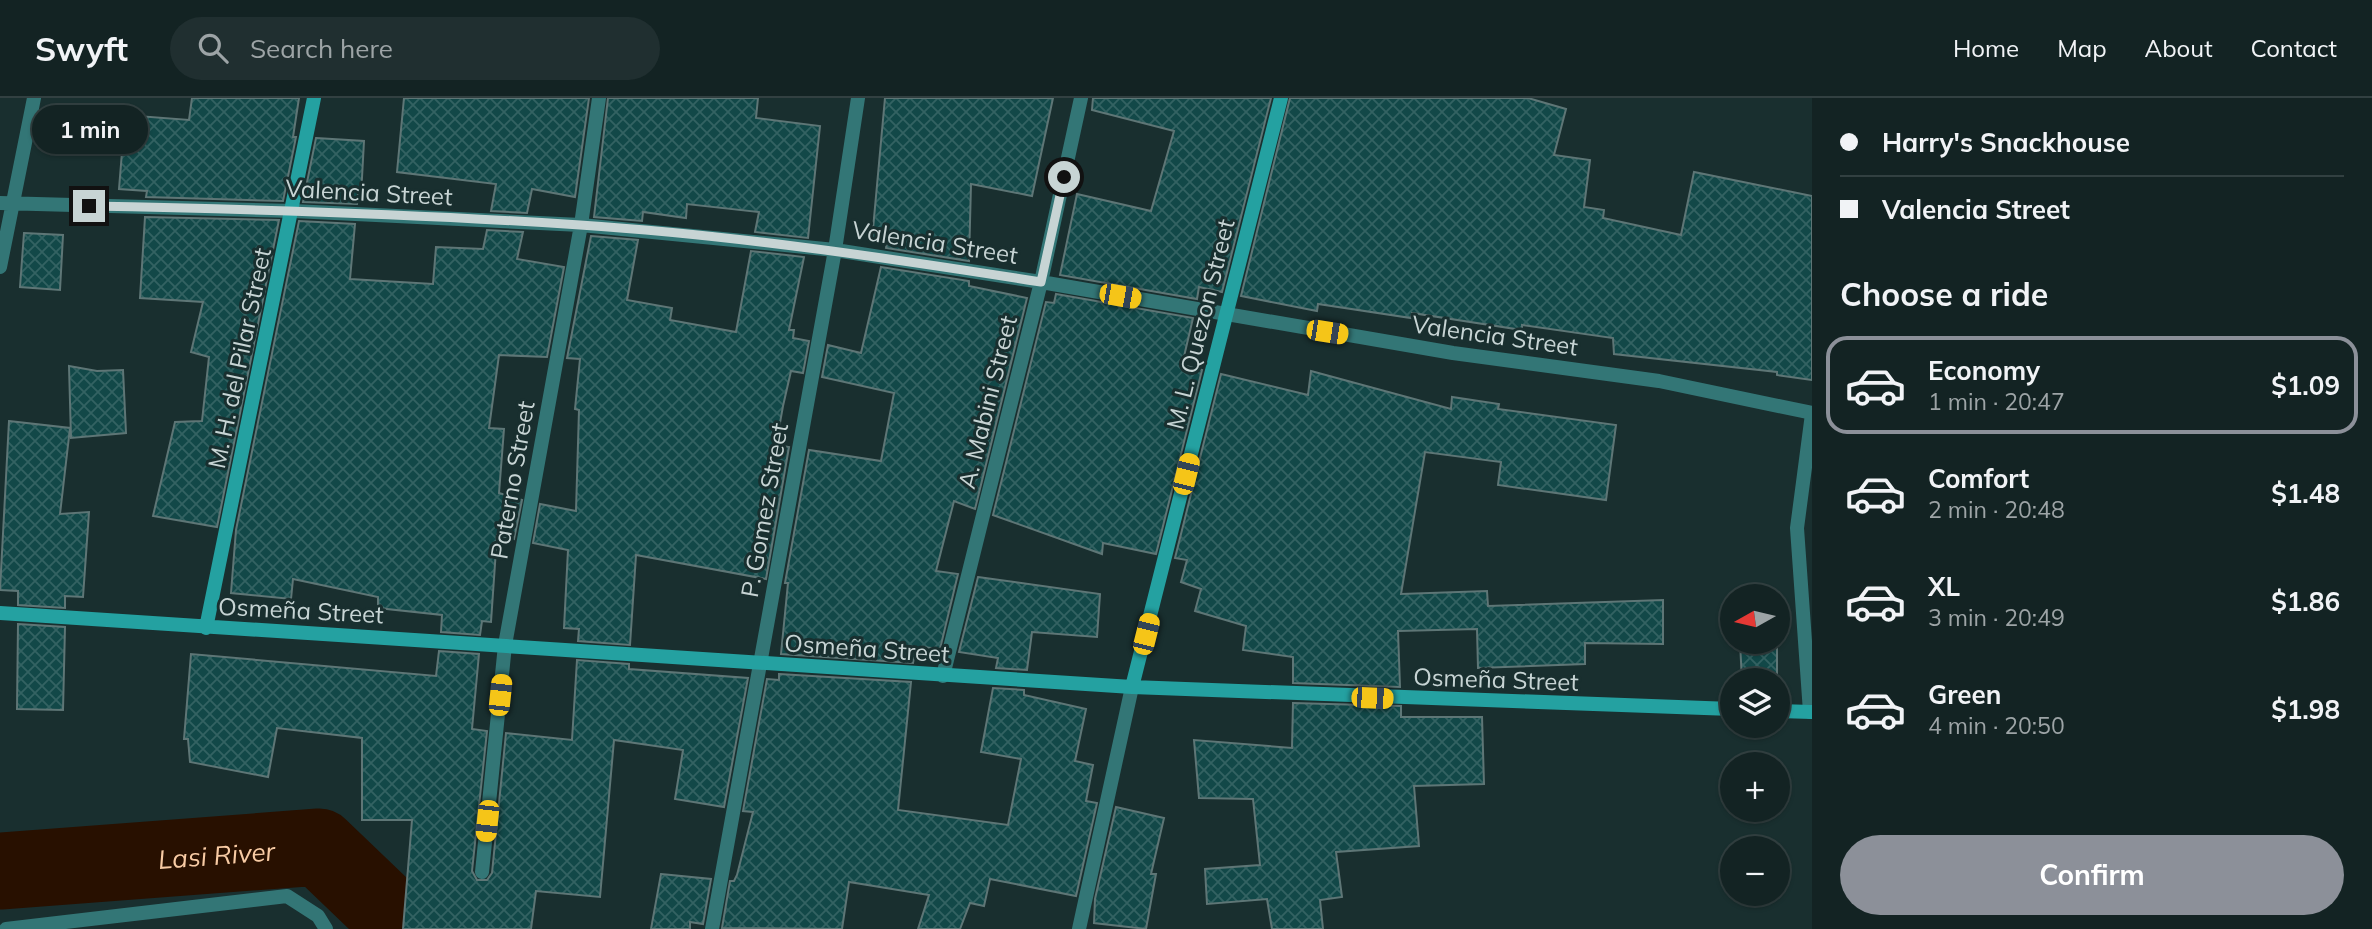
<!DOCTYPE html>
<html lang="en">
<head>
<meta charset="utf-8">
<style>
	:root { --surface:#132323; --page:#202f30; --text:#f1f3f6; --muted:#9da4a6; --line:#324041; --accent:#8c9099 }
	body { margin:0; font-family:Mulish,sans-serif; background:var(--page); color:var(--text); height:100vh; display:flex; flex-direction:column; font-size:26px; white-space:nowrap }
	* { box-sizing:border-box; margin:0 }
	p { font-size:23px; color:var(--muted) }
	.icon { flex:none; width:38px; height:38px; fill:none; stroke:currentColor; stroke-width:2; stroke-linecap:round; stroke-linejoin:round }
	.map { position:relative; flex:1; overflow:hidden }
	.side { display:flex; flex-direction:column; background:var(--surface); width:560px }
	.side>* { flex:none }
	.guide { display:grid; align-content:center; height:154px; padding:0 28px; background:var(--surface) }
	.needle { width:46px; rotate:262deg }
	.buttons { position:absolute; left:1720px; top:486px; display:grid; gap:14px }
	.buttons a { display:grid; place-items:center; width:70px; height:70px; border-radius:50%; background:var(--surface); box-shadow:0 2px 5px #0004,0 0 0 2px var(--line); font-size:35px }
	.end { position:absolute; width:32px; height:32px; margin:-16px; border:9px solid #c7d4d4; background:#111; box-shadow:0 0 0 4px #111 }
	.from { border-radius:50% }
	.bubble { position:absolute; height:49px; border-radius:24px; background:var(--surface); box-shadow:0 2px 5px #0004,0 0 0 2px var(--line); font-size:23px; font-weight:700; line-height:49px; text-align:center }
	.car { position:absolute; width:21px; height:42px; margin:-21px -10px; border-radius:9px; box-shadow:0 0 5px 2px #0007; background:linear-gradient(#f5c518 24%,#345 0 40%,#f5c518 0 76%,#345 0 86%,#f5c518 0) }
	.guide b { display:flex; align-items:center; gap:24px; height:66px; font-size:26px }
	.guide b+b { border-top:2px solid var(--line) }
	.guide i { width:18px; height:18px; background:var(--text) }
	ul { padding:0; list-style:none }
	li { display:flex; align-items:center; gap:21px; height:98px; margin:0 14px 10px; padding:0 14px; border:4px solid transparent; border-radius:21px }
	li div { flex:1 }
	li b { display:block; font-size:26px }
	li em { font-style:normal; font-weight:700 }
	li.on { border-color:var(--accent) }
	li>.icon { width:63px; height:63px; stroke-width:1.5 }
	h2 { padding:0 28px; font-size:32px; line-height:84px }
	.action { display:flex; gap:14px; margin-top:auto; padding:14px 28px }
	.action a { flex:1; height:80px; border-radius:42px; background:var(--accent); color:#fff; font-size:28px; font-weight:700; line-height:80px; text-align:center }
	header { display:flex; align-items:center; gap:42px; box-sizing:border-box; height:98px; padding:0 35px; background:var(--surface); border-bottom:2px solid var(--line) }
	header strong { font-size:33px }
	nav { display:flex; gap:38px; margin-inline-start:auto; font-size:24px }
	.search { width:490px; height:63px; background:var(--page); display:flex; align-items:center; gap:18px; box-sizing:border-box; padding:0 24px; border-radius:38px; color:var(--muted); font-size:26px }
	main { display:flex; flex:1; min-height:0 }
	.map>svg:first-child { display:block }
</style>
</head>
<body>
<header>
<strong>Swyft</strong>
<div class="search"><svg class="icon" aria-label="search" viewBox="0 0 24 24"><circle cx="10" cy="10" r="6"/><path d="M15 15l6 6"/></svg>Search here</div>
<nav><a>Home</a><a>Map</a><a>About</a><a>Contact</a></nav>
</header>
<main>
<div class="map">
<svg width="1812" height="831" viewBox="0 0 1812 831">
	<defs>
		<pattern id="building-cross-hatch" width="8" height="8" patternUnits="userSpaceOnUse" patternTransform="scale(1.75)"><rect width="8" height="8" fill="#124848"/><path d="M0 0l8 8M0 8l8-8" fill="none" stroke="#336262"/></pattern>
	</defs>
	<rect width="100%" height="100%" fill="#192f2f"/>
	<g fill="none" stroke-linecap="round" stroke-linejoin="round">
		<path stroke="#281000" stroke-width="77" id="s1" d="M0 773 319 749 390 817 395 831"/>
	</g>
	<path fill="url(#building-cross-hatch)" stroke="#5e7676" stroke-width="2" d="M192 0H299L293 39H296L283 103 146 99 147 93 119 91 125 17 189 22Z
		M404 0H589L575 99 532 91 527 115 491 113 496 86 397 74Z
		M608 0H758L756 20 820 28 808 140 755 134 759 114 687 106 686 120 643 114 642 123 594 119Z
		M885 0H1053L1032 98 971 86 969 163 886 150 887 144 872 142Z
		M1093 0H1271L1222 194 1199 189 1197 201 1060 177 1077 96 1151 113 1174 33 1092 12Z
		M1290 0H1528L1566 11 1554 57 1590 62 1584 109 1604 112 1603 120 1681 137 1694 74 1812 98V282L1777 277V274L1614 256 1613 240 1522 227V232L1412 215 1411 220 1318 206 1317 213 1241 198Z
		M316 40 364 43 361 98 358 97 357 106 303 104Z
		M145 119 279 122 217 429 153 418 175 324 202 323 209 259 191 254 203 204 140 200Z
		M299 123 355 126 350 181 433 186 436 149 483 151 487 132 523 134 517 161 564 169 547 259 499 257 489 330 504 331 499 395 522 402 514 441 497 437 491 524 482 523 480 537 441 534 442 517 378 510V499L293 481 291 501 231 495 236 432Z
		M24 135 63 137 60 192 20 189Z
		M591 138 638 142 627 202 672 210 670 222 736 234 751 153 804 159 789 232H794L793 240 809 243 803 275 791 273 783 308 776 347 789 349 766 481 636 457 630 547 578 543 579 531 564 530 568 452 533 445 540 406 576 413 579 312 575 311 580 261 567 260Z
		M881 169 969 183V188L1027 200 975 411 954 403 936 473 958 476 940 551 924 549 923 562 914 560 913 565 781 556 788 485H785L809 352 881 363 894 295 822 279 828 247 861 255Z
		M1056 196 1193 220 1182 267 1202 272 1156 456 1103 445 1102 456 993 417 1046 204 1054 205Z
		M69 268 97 273 123 272 126 335 71 340Z
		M1311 273 1451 311 1452 299 1499 306 1498 311 1616 327 1606 402 1498 387 1501 364 1425 354 1401 496 1487 493 1488 508 1663 502V546L1585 545V566L1478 570 1477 531 1398 533 1400 589 1293 585V559L1243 552 1246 528 1195 513 1201 491 1181 484 1187 462 1175 460 1221 276 1308 297Z
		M9 323 70 330 60 416 89 414 83 499 65 498V510L18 507V493L0 492Z
		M978 479 1100 496 1097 539 1032 534 1027 572 996 570 998 560 959 554Z
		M18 526 65 529 63 612 17 611Z
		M1740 544H1777V583H1742Z
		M439 553 479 556 472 631 487 633 472 773 477 782H487L492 775 506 635 572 642 577 562 629 566V571L748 580 724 709 675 701 683 652 614 642 600 799 536 793 531 831H403L412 722H362V640L277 630 268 679 190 664 188 641H184L191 556 436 578Z
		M779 576 911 584 898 712 1008 727 1021 661 981 654 993 590 1024 592V597L1086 611 1075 663 1093 667 1086 703 1097 705 1076 798 990 781 984 808 970 805 960 831H918L929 797 849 784 842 831 722 830 730 783H734L737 777 753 714 743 713 767 581 779 582Z
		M1293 605 1401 608V619H1482L1484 686 1414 688 1419 748 1336 754 1342 799 1320 802 1323 831H1272L1267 801 1207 806 1205 771 1260 767 1253 701 1199 700 1194 642 1292 650Z
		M1116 709 1164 720 1151 776H1156L1146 831 1094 825 1095 801Z
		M661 776 711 781 703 826 690 824V831H651Z"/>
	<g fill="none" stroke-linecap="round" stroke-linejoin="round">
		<path stroke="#337676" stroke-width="14" d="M0 105 293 113 581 127 835 152 1041 184 1453 255 1659 283 1812 315
			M0 169 34 0
			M943 578 1041 184 1081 0
			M1810 614 1797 430 1812 316
			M482 774 505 547 581 127 599 0
			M6 831 287 798 318 818 326 831
			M712 831 835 152 858 0
			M1079 831 1132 589"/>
		<path stroke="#24a1a1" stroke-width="14" d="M0 515 1132 589 1732 611
			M206 530 314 0
			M1132 589 1281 0
			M1778 613 1812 614"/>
	</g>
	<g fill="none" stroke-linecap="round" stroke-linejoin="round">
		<path stroke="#c7d4d4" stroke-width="9" d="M89 108C253 111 417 116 580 127 734 137 888 160 1041 184L1064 79"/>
	</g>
	<g text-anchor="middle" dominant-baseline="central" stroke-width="6" stroke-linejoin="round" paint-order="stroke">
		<g font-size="24" fill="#c7d4d4" stroke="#192f2f">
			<text transform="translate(369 94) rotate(3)">Valencia Street</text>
			<text transform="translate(935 144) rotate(9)">Valencia Street</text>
			<text transform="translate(1200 226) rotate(-76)">M. L. Quezon Street</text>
			<text transform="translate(1495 237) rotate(8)">Valencia Street</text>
			<text transform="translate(239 260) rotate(-78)">M. H. del Pilar Street</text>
			<text transform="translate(987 304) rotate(-76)">A. Mabini Street</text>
			<text transform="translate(512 382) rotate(-80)">Paterno Street</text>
			<text transform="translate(764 412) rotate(-80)">P. Gomez Street</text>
			<text transform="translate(301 512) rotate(3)">Osmeña Street</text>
			<text transform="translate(867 550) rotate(4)">Osmeña Street</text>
			<text transform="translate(1496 581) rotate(2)">Osmeña Street</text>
		</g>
		<g font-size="26" font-style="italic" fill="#f8cba4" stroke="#192f2f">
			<text stroke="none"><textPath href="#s1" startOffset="217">Lasi River</textPath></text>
		</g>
	</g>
</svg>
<div class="buttons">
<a><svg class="needle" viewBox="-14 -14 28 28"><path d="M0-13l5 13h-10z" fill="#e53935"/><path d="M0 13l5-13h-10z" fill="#9da4a6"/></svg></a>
<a><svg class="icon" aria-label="layers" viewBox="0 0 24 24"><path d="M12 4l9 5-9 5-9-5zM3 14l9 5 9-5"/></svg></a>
<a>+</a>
<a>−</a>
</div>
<i class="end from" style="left:1064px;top:79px"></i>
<i class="end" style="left:89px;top:108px"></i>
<div class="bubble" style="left:32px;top:7px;width:116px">1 min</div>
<i class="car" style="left:1120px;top:198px;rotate:100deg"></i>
<i class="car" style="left:1327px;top:234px;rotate:99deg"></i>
<i class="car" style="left:1186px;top:376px;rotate:14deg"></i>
<i class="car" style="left:1146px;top:536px;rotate:14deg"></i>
<i class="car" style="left:500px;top:597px;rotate:6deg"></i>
<i class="car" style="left:1372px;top:600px;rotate:92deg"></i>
<i class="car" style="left:487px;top:723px;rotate:186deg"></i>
</div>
<section class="side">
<div class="guide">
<b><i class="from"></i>Harry's Snackhouse</b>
<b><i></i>Valencia Street</b>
</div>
<h2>Choose a ride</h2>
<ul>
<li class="on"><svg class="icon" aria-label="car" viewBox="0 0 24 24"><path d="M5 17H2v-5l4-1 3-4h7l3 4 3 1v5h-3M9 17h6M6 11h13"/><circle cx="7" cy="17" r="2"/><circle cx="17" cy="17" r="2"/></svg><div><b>Economy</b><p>1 min · 20:47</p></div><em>$1.09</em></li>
<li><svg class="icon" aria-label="car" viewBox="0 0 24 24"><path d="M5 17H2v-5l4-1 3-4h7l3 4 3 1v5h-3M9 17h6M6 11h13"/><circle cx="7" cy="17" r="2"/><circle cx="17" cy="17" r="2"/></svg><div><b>Comfort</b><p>2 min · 20:48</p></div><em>$1.48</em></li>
<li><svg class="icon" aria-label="car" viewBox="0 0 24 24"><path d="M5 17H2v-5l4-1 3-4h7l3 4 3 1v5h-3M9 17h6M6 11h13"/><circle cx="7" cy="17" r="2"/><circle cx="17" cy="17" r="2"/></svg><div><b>XL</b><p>3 min · 20:49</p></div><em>$1.86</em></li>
<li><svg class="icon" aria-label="car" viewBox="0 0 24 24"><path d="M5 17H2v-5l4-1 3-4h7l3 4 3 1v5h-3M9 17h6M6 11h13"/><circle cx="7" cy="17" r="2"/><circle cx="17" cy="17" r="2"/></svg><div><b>Green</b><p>4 min · 20:50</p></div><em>$1.98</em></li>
</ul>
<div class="action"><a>Confirm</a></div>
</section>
</main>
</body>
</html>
